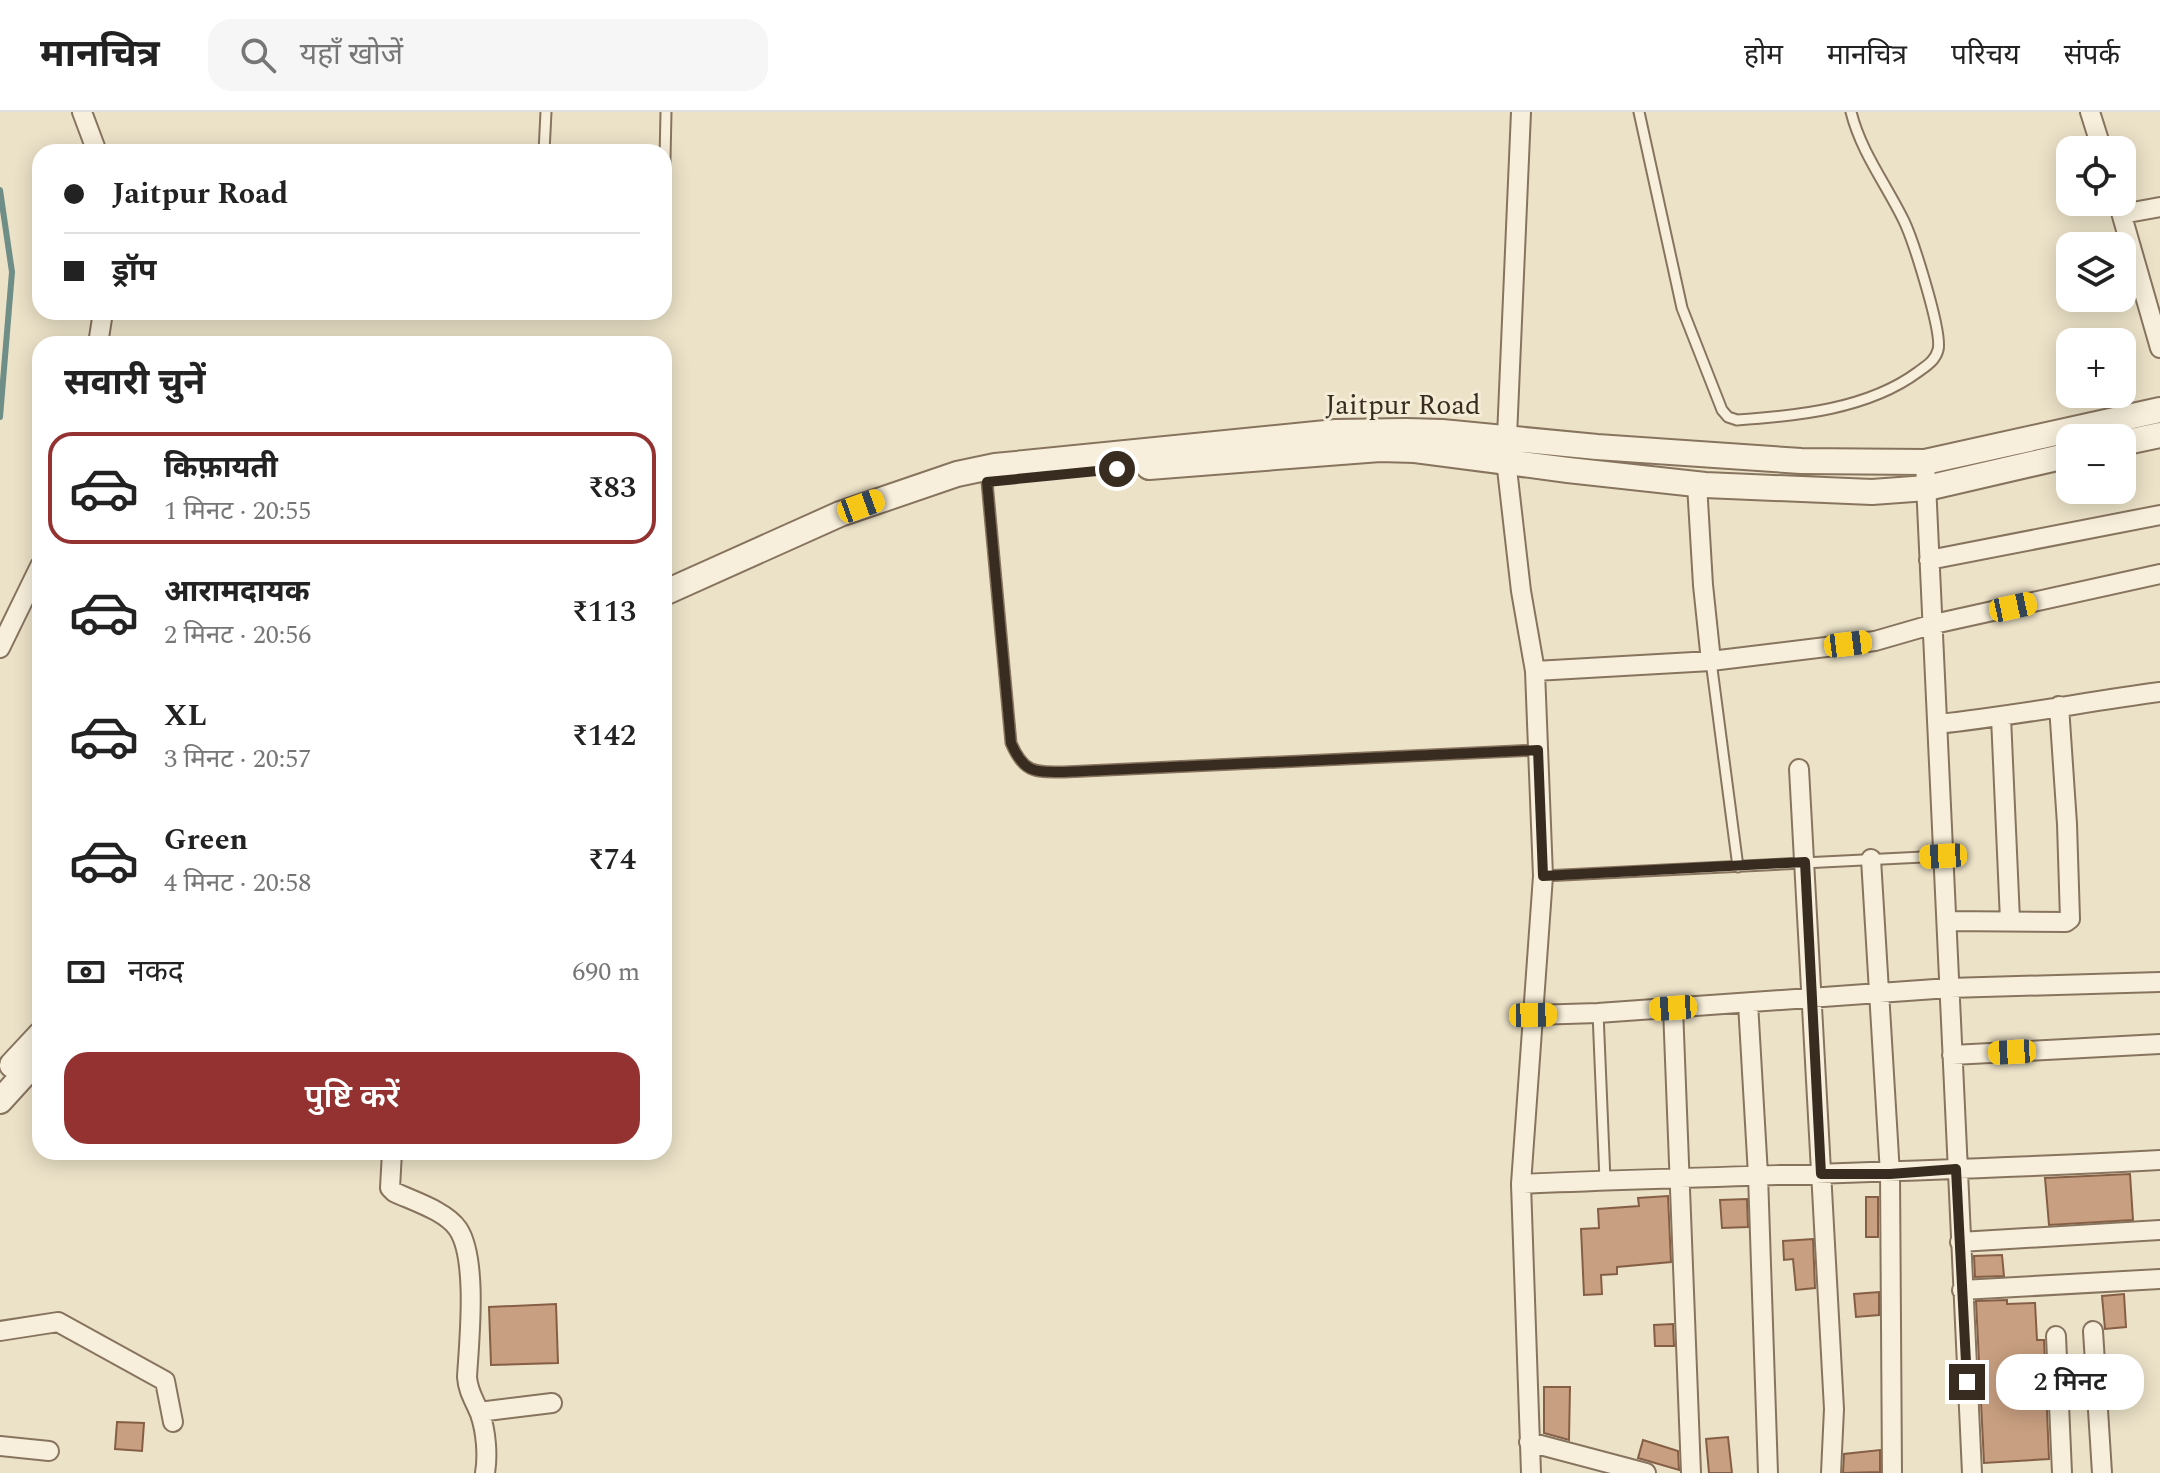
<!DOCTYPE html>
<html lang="hi">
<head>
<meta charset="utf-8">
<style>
	:root { --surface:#fff; --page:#f6f6f6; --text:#222; --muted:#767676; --line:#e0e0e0; --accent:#933231 }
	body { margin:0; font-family:Spectral,"Noto Sans Devanagari",serif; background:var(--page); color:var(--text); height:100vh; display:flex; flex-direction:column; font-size:30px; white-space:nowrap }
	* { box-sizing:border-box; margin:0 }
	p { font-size:26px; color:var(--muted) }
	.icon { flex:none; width:44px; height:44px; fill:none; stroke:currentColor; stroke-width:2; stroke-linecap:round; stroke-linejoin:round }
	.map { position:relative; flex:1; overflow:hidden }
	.details { position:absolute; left:32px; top:224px; width:640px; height:824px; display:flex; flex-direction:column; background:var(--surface); border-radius:24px; box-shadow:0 4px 20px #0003 }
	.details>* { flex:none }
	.banner { position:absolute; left:32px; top:32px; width:640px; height:176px; border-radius:24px; box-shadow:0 4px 20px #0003; display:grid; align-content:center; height:176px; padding:0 32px; background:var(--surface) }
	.controls { position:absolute; left:2056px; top:24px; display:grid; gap:16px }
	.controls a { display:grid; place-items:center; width:80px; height:80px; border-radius:16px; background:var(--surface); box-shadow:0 4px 20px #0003; font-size:40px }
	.end { position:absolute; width:36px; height:36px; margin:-18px; border:10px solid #382c20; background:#fff; box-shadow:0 0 0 4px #fff }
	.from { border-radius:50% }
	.bubble { position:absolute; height:56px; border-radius:24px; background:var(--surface); box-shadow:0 4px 20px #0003; font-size:26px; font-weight:600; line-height:56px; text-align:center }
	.car { position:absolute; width:24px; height:48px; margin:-24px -12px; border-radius:10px; box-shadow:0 0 6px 2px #0007; background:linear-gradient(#f5c518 24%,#345 0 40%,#f5c518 0 76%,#345 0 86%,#f5c518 0) }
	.banner b { display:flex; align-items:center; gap:28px; height:76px; font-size:30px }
	.banner b+b { border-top:2px solid var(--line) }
	.banner i { width:20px; height:20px; background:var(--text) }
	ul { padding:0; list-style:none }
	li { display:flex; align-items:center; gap:24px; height:112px; margin:0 16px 12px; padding:0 16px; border:4px solid transparent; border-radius:24px }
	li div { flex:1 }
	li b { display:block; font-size:30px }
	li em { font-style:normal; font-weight:600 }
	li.selected { border-color:var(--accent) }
	li>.icon { width:72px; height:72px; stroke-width:1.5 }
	h2 { padding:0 32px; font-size:36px; line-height:96px }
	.pay { display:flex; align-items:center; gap:20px; height:88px; padding:0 32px; font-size:30px }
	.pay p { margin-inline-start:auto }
	.cta { display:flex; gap:16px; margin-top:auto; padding:16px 32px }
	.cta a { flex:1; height:92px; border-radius:24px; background:var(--accent); color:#fff; font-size:32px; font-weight:600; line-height:92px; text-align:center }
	header { display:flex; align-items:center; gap:48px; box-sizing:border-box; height:112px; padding:0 40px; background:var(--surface); border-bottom:2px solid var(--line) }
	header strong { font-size:38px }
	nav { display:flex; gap:44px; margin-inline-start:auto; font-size:28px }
	.search { width:560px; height:72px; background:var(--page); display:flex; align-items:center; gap:20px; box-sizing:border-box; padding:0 28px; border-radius:24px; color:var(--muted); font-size:30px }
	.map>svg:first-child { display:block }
</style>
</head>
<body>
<header>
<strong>मानचित्र</strong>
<div class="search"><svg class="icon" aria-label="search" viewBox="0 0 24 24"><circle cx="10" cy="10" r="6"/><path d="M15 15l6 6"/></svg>यहाँ खोजें</div>
<nav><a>होम</a><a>मानचित्र</a><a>परिचय</a><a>संपर्क</a></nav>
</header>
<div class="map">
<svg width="2160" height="1361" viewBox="0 0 2160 1361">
	<rect width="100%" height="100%" fill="#ece2c8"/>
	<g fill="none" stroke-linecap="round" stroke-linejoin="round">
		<path stroke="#6f8e87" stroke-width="6" d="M0 78 12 160 0 305"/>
	</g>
	<path fill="#c89f80" stroke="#855f45" stroke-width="2" d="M2130 1062 2133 1108 2049 1113 2045 1066Z
		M1668 1084 1671 1150 1617 1155V1162L1601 1163 1602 1182 1584 1183 1581 1117 1599 1116 1598 1097 1639 1094 1638 1086Z
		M1866 1085H1878V1125H1866Z
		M1747 1087 1748 1115 1722 1116 1720 1088Z
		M1813 1127 1815 1176 1796 1178 1793 1147 1784 1148 1783 1129Z
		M2002 1143 2004 1164 1975 1165 1974 1144Z
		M1879 1180V1203L1856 1205 1854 1182Z
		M2124 1182 2126 1215 2105 1217 2102 1184Z
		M2007 1188V1192L2035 1191 2037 1228H2044L2049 1347 1984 1351 1976 1189Z
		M556 1192 558 1251 491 1253 489 1195Z
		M1673 1212 1674 1234H1655L1654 1213Z
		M1544 1275H1570L1569 1328 1544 1321Z
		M117 1310 144 1311 142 1339 115 1337Z
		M1728 1325 1732 1361H1709L1706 1327Z
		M1643 1328 1678 1339 1679 1358 1638 1346Z
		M1880 1338V1360L1843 1361 1844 1342Z"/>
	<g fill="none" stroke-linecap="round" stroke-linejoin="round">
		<defs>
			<path id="service" d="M1639 0 1682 196 1722 298 1728 305 1737 308C1797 304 1868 297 1918 260 1926 254 1935 249 1938 238 1943 221 1913 128 1904 109 1886 72 1861 40 1851 0
				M544 40 546 0
				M664 94 666 0
				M987 370 1011 631C1024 661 1034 660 1064 660L1538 638
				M1711 549 1738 755
				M1543 764 1943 744
				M1598 901 1605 1068"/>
			<path id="minor" d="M82 0 97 40
				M1521 0 1506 348 1521 479 1535 559 1543 764 1521 1072 1531 1361
				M2090 0 2102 38
				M2118 90 2160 236
				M2122 102 2160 95
				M98 232 103 200
				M1925 350 1972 1361
				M1697 372 1703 473 1711 549
				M1929 448 2160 403
				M0 536 40 454
				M1535 559 1711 549 1875 529 1934 512 2160 462
				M2001 605 2010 808
				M1938 612C2012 604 2086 590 2160 580
				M1799 657 1834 1297 1831 1361
				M1871 747 1890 1062 1892 1361
				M1947 809 2066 810 2070 807 2067 712 2059 594
				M1748 891 1758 1063 1768 1361
				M1673 896 1691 1361
				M1533 903 1598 901 1949 876 2160 870
				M1952 943 2160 932
				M392 1040 390 1076 394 1080C413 1089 446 1099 458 1117 478 1147 469 1230 467 1265 468 1280 475 1289 480 1302 486 1319 488 1343 485 1361
				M1521 1072C1734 1063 1947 1060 2160 1048
				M1960 1130 2160 1118
				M1962 1178 2160 1167
				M0 1219 58 1210 165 1269 173 1310
				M2093 1219 2102 1361
				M2056 1224 2062 1361
				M479 1300 552 1291
				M1529 1330 1646 1361
				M0 1334 49 1339"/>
			<path id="tertiary" d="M2122 331 2160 323
				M1149 355 1380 337 1415 338 1568 358 1705 373 1872 380 1927 376 2070 343
				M664 481 840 402 957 362 995 354 1336 320 1406 319 1442 320 1597 335 1801 349 1925 350 2160 298
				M12 953 40 923
				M0 989 40 945"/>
		</defs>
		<use href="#service" stroke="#87745e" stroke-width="13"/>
		<use href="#minor" stroke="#87745e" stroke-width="22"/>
		<use href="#tertiary" stroke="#87745e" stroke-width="28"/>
		<use href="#service" stroke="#f7efdb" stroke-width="9"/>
		<use href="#minor" stroke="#f7efdb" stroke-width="18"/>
		<use href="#tertiary" stroke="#f7efdb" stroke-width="24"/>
	</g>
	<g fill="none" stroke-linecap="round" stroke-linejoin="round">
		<path stroke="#382c20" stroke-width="10" d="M1117 357 987 370 1011 631C1024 661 1034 660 1064 660L1538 638 1543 764 1805 750 1821 1062H1890L1956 1057 1967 1270"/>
	</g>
	<g text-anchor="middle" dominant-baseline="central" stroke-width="6" stroke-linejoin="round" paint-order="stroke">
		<g font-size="28" fill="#382c20" stroke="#f4ecd7">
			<text x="1403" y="293">Jaitpur Road</text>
		</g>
	</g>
</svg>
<div class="controls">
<a><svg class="icon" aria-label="locate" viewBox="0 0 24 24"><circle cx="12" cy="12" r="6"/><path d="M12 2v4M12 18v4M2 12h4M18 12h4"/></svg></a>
<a><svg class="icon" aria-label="layers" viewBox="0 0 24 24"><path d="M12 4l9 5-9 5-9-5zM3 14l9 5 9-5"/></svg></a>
<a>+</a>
<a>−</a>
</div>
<i class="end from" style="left:1117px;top:357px"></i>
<i class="end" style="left:1967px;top:1270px"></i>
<div class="bubble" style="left:1996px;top:1242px;width:148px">2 मिनट</div>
<i class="car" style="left:861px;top:394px;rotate:70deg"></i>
<i class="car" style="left:2013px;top:495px;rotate:78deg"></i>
<i class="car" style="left:1848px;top:532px;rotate:83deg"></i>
<i class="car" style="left:1943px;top:744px;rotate:267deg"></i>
<i class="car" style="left:1673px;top:896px;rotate:266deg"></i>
<i class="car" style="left:1533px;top:903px;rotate:89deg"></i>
<i class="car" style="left:2012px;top:940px;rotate:267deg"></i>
<div class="banner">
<b><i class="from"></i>Jaitpur Road</b>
<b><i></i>ड्रॉप</b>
</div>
<section class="details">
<h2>सवारी चुनें</h2>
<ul>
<li class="selected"><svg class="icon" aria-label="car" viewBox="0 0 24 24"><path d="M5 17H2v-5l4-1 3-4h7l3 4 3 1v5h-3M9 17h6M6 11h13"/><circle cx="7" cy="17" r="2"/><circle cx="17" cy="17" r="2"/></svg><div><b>किफ़ायती</b><p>1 मिनट · 20:55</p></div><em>₹83</em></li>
<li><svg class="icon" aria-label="car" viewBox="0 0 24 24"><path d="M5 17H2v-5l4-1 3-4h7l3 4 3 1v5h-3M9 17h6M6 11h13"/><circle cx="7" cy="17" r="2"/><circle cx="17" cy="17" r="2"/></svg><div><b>आरामदायक</b><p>2 मिनट · 20:56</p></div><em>₹113</em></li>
<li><svg class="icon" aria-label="car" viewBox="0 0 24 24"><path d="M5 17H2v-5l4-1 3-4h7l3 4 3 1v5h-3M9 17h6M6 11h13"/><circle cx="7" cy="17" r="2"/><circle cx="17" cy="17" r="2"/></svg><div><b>XL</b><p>3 मिनट · 20:57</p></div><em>₹142</em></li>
<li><svg class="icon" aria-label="car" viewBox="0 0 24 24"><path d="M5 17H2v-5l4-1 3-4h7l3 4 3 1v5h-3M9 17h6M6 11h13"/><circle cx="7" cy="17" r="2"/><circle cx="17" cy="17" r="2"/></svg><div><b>Green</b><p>4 मिनट · 20:58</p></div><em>₹74</em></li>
</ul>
<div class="pay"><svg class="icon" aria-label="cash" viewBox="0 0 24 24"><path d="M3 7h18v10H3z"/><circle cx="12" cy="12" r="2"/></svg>नकद<p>690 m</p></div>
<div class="cta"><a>पुष्टि करें</a></div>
</section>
</div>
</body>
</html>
